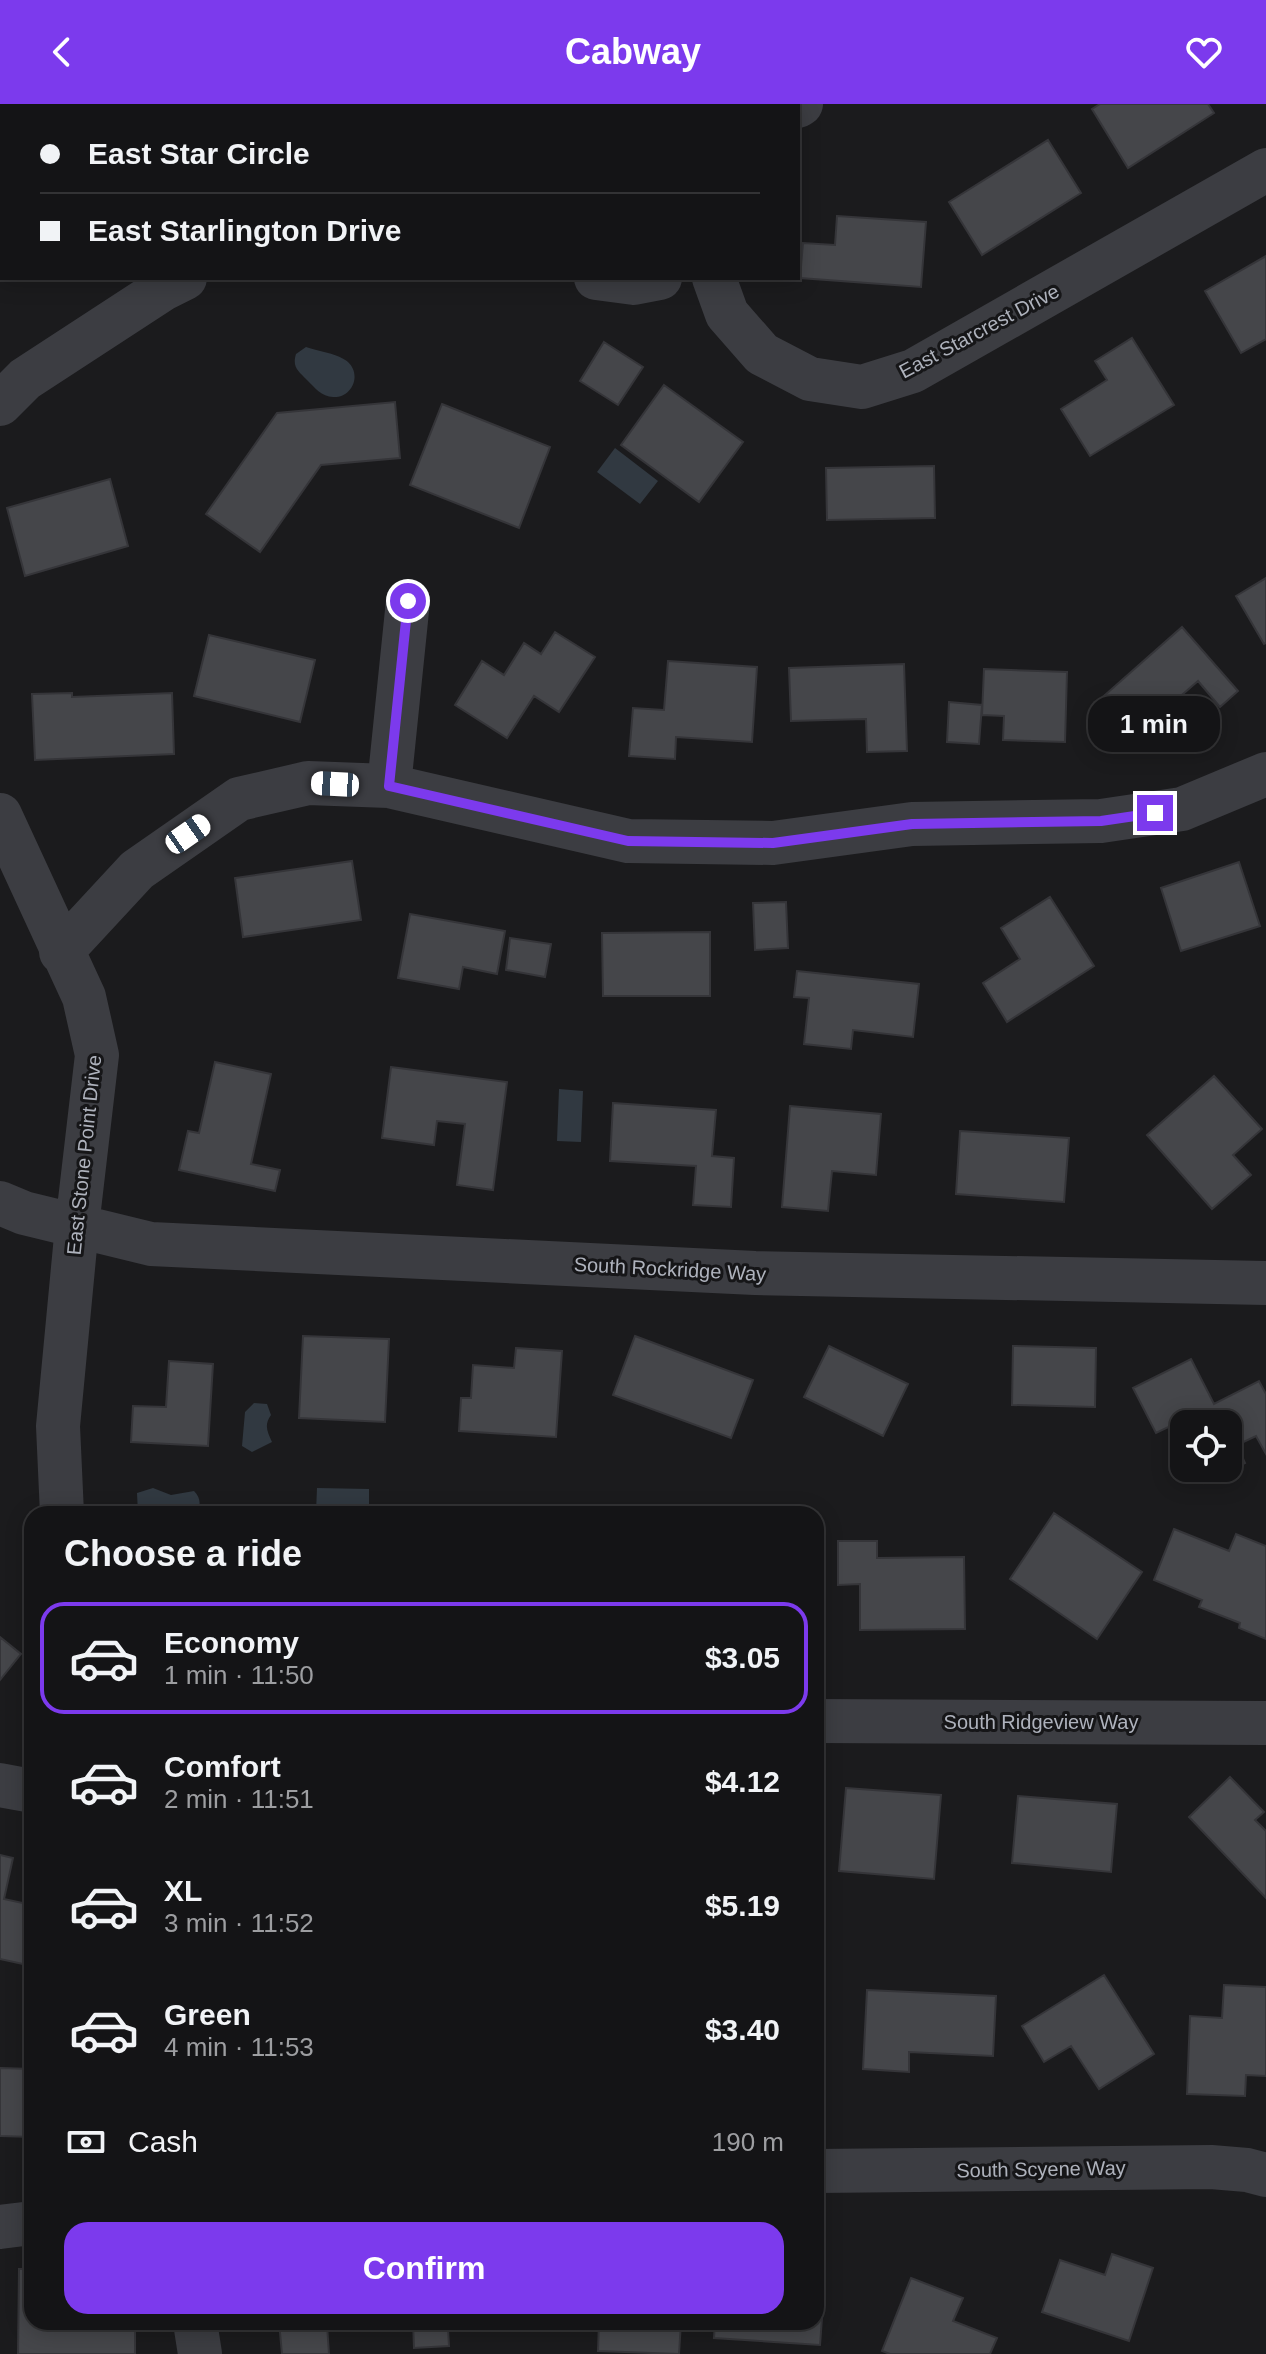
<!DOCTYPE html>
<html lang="en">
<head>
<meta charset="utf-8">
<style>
	:root { --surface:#141416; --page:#1d1d1f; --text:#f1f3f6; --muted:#9d9ea1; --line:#333335; --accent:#7c3aed }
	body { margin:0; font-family:Arial,sans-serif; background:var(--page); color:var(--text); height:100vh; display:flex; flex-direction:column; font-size:30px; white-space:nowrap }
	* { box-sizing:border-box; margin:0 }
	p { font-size:26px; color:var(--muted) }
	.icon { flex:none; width:44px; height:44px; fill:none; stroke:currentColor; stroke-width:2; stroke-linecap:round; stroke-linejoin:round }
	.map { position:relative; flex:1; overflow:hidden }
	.drawer { position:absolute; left:24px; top:1402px; width:800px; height:824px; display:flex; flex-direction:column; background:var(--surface); border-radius:24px; box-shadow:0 4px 20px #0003,0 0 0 2px var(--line) }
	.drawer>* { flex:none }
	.guide { position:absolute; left:0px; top:0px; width:800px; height:176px; box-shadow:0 4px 20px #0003,0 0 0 2px var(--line); display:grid; align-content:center; height:176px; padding:0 40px; background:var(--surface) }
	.fabs { position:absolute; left:1170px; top:1306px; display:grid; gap:16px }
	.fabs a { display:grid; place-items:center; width:72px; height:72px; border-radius:16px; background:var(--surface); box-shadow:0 4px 20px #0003,0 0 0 2px var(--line); font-size:40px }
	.end { position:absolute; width:36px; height:36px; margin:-18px; border:10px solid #7c3aed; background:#fff; box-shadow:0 0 0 4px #fff }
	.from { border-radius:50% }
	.bubble { position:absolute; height:56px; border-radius:24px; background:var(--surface); box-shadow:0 4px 20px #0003,0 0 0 2px var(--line); font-size:26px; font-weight:700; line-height:56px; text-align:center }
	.car { position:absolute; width:24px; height:48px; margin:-24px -12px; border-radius:10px; box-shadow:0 0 6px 2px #0007; background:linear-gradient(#fff 24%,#345 0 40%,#fff 0 76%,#345 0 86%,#fff 0) }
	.guide b { display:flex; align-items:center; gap:28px; height:76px; font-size:30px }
	.guide b+b { border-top:2px solid var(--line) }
	.guide i { width:20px; height:20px; background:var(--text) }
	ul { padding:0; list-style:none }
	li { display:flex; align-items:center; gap:24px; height:112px; margin:0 16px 12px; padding:0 24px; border:4px solid transparent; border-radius:24px }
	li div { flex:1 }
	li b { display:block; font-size:30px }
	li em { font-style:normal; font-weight:700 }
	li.on { border-color:var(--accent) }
	li>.icon { width:72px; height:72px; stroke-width:1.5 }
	h2 { padding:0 40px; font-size:36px; line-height:96px }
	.pay { display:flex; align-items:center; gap:20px; height:88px; padding:0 40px; font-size:30px }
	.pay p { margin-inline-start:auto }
	.cta { display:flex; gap:16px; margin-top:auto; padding:16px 40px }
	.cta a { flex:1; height:92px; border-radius:24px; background:var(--accent); color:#fff; font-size:32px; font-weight:700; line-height:92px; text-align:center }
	header { display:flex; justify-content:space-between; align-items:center; height:104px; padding:0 40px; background:var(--accent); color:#fff; font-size:36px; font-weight:700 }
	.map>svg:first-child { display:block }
</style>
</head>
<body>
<header><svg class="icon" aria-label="back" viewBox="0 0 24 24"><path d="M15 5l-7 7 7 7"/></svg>Cabway<svg class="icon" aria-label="heart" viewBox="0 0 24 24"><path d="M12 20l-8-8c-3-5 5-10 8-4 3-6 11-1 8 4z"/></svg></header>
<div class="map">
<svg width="1266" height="2250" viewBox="0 0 1266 2250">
	<rect width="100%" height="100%" fill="#1b1b1d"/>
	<path fill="#313941" d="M306 243C318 247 339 250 348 258 362 271 352 294 333 293 322 293 314 283 307 276 298 267 292 263 296 250Z
		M615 344 658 377 640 400 597 368Z
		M559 985 583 987 581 1038 557 1037Z
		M254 1299 267 1300 271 1311C264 1321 267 1327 272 1338L252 1348 242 1342 245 1308Z
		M153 1384 171 1391 194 1387C201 1394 202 1403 194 1410H138L137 1389Z
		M317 1384 369 1385V1409L316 1408Z"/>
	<path fill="#45464a" stroke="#353539" stroke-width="2" d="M346 0H397L345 2Z
		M1100 0H1208L1214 9 1128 64 1092 5Z
		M1048 36 1081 89 982 151 949 98Z
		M837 112 926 118 921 183 800 174 803 139 835 141Z
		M1266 152V235L1241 249 1205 187Z
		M1132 234 1174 301 1090 352 1061 305 1107 276 1095 257Z
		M604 238 643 263 618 301 580 277Z
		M664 281 743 338 699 398 621 341Z
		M395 298 400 354 321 361 260 448 206 410 277 309Z
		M442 300 550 343 519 424 410 381Z
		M934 362 935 414 827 416 826 364Z
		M110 375 128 442 25 472 7 404Z
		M1266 474V539L1264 540 1236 492Z
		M1182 523 1238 587 1220 603 1198 577 1130 636 1097 598Z
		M555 528 595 553 559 608 534 592 507 634 455 601 482 557 504 571 524 539 541 550Z
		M209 531 315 556 300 618 194 592Z
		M668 557 757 563 752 638 676 633 675 655 629 652 633 604 664 606Z
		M904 560 907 647 867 648 866 615 791 617 789 564Z
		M984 565 1067 568 1065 638 1003 636 1004 612 982 611Z
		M72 589V593L172 589 174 650 35 656 32 590Z
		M949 598 982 601 979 640 947 638Z
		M352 757 361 816 243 833 235 774Z
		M1239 758 1260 822 1181 847 1161 784Z
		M1050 793 1094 862 1007 918 983 879 1020 855 1001 824Z
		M786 798 788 844 755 846 753 799Z
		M410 810 505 827 497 870 463 863 459 885 398 874Z
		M710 828V892H603L602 829Z
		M510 834 551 840 545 873 506 866Z
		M797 867 919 880 913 933 853 926 851 945 804 940 809 894 794 893Z
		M215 958 271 970 251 1060 280 1066 275 1087 179 1066 188 1027 199 1029Z
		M391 963 507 978 493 1086 457 1081 465 1020 437 1017 434 1041 382 1034Z
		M1214 972 1262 1025 1233 1051 1251 1071 1212 1105 1147 1031Z
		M613 999 716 1006 712 1052 734 1054 731 1103 693 1101 696 1062 610 1057Z
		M790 1002 881 1010 876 1071 832 1067 828 1107 782 1103Z
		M960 1027 1069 1034 1064 1098 956 1090Z
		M303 1232 389 1235 385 1318 299 1314Z
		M635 1232 753 1276 731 1334 613 1291Z
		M829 1242 908 1280 883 1332 804 1293Z
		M1013 1242 1096 1244 1095 1303 1012 1301Z
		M516 1244 562 1247 556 1333 459 1327 461 1294H471L473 1261 514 1264Z
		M1191 1255 1214 1300 1259 1277 1266 1290V1350L1256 1332 1237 1341 1245 1359 1204 1379 1196 1364H1228V1320L1184 1322 1181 1317 1156 1329 1133 1284Z
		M169 1257 213 1260 208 1342 131 1338 133 1302 166 1303Z
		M542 1402 592 1408 591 1410H541Z
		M1054 1409 1142 1468 1097 1535 1010 1475Z
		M1174 1425 1229 1447 1236 1430 1266 1442V1535L1239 1524 1240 1519 1199 1503 1202 1496 1154 1476Z
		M838 1437H877V1454L964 1453 965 1525 860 1526V1480L838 1481Z
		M0 1533 21 1550 0 1576Z
		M1230 1673 1264 1708 1255 1716 1266 1727V1794L1189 1713Z
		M846 1684 941 1691 934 1775 839 1767Z
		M1018 1692 1117 1700 1111 1768 1012 1759Z
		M0 1751 13 1754 4 1795 32 1801V1862L0 1855Z
		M1104 1871 1154 1950 1099 1985 1071 1942 1044 1958 1022 1922Z
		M1224 1881 1266 1883V1972L1246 1971 1245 1992 1187 1990 1190 1912 1222 1914Z
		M867 1886 996 1892 993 1952 909 1948V1968L863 1965Z
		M0 1964 32 1965V2033L0 2032Z
		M1112 2150 1153 2164 1129 2237 1042 2208 1060 2156 1105 2171Z
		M19 2165H32V2218H135V2250H18Z
		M816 2174H825L820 2241 714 2234 715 2218H816Z
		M911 2174 963 2194 953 2217 997 2234 990 2250H890L882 2247Z
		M279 2218H359L327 2221 329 2250H282Z
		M413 2218H555L448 2225 449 2242 414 2244Z
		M599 2218H681L679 2250 598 2247Z"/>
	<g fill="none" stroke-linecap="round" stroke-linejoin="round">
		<path stroke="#3c3d42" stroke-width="44" d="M798 2 801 0
			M596 174 634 179 660 174
			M714 174 727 210 762 250 810 275 862 283 913 267 1266 66
			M0 300 25 275 163 185 185 174
			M389 682 408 497
			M0 711 84 893 97 951 77 1122 58 1322 62 1410
			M61 848 137 766 239 695 308 679 389 682 628 737 773 739 912 720 1101 717 1182 705 1266 670
			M0 1099 24 1109 151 1140 755 1169 1266 1179
			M816 1617 1266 1619
			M0 1681 32 1687
			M816 2067 1211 2063 1247 2066 1266 2071
			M0 2123 32 2119
			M195 2218 200 2250"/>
	</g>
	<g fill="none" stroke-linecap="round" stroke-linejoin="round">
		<path stroke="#7c3aed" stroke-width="10" d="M408 497 389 682 628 737 773 739 912 720 1101 717 1155 709"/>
	</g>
	<g text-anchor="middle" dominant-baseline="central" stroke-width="6" stroke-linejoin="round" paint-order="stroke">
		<g font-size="20" fill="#aeb2bc" stroke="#161618">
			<text transform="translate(979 227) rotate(-28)">East Starcrest Drive</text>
			<text transform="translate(84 1051) rotate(-84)">East Stone Point Drive</text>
			<text transform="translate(670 1165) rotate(3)">South Rockridge Way</text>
			<text x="1041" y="1618">South Ridgeview Way</text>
			<text transform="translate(1041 2065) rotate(-1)">South Scyene Way</text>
		</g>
	</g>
</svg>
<div class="fabs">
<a><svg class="icon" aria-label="locate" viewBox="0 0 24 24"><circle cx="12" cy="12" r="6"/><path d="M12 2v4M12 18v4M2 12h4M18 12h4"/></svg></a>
</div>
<i class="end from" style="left:408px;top:497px"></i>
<i class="end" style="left:1155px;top:709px"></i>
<div class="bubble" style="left:1088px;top:592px;width:132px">1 min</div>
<i class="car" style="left:335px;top:680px;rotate:273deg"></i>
<i class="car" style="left:188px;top:730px;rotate:55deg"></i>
<div class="guide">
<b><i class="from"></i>East Star Circle</b>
<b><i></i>East Starlington Drive</b>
</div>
<section class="drawer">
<h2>Choose a ride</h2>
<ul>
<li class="on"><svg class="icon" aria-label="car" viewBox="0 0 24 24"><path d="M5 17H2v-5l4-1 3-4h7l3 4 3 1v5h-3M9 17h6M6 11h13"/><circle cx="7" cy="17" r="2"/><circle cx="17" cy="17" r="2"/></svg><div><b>Economy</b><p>1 min · 11:50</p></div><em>$3.05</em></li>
<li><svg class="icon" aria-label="car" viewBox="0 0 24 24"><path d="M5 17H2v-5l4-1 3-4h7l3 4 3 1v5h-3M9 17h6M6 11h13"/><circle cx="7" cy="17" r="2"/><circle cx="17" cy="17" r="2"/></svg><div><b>Comfort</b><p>2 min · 11:51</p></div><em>$4.12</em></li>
<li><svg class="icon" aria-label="car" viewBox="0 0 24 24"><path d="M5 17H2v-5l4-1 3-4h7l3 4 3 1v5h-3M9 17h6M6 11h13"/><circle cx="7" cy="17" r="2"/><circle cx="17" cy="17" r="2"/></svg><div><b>XL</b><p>3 min · 11:52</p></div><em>$5.19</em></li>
<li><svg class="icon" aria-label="car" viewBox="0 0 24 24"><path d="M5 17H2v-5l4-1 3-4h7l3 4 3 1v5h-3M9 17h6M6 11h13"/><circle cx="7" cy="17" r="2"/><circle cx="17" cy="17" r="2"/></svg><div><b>Green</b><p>4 min · 11:53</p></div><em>$3.40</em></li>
</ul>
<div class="pay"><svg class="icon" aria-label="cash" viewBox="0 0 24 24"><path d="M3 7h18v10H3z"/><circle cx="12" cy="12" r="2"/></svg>Cash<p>190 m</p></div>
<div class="cta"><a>Confirm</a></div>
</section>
</div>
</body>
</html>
